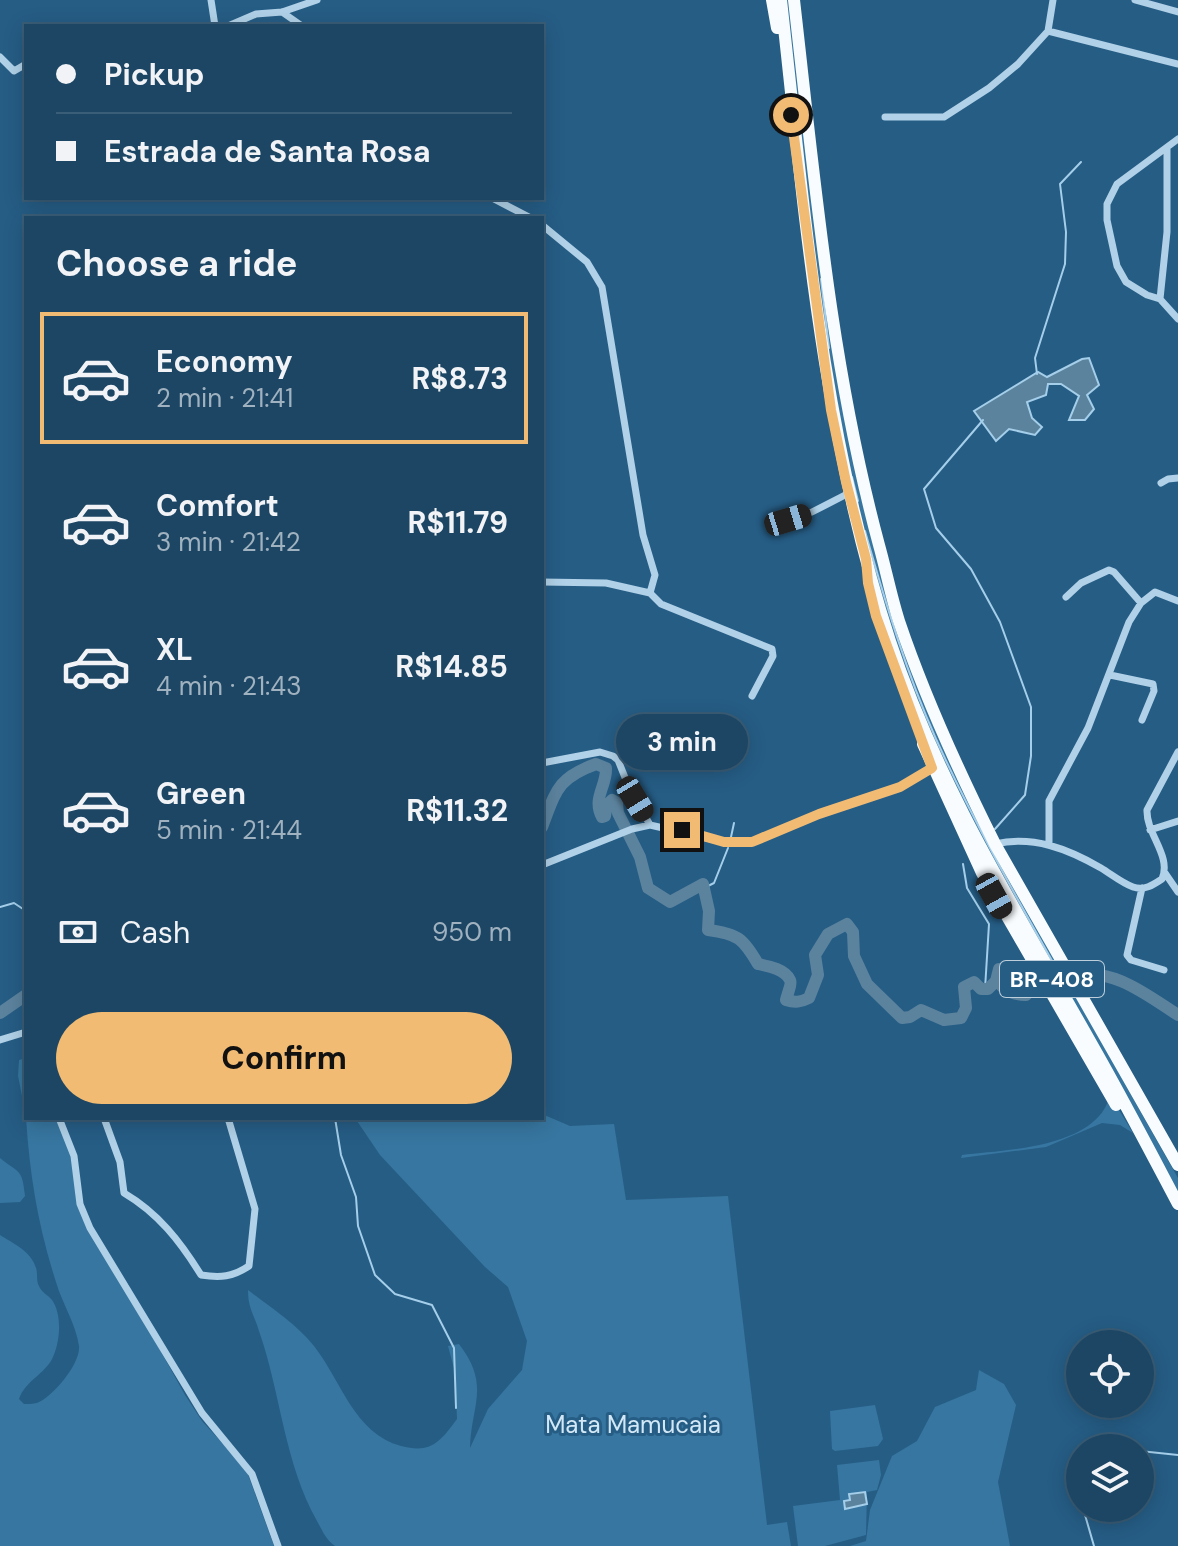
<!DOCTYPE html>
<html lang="en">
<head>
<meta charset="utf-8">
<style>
	:root { --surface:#1c4664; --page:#254d6a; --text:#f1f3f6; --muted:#a0b1bf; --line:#3a5e78; --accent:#f1bb74 }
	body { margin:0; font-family:"DM Sans",sans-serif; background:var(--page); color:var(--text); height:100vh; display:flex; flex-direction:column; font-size:30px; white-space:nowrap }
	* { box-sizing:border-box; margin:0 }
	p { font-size:26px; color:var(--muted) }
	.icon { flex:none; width:44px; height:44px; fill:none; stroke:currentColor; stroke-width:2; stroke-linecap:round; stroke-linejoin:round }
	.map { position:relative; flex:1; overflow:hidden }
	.panel { position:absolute; left:24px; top:216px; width:520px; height:904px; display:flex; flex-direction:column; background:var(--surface); border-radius:0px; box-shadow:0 4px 20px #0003,0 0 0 2px var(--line) }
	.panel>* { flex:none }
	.guide { position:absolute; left:24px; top:24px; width:520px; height:176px; border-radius:0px; box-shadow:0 4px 20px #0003,0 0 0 2px var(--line); display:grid; align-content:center; height:176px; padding:0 32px; background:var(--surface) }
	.controls { position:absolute; left:1066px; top:1330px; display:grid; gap:16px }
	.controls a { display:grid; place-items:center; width:88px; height:88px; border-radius:50%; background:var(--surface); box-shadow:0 4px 20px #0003,0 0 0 2px var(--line); font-size:40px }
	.end { position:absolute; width:36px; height:36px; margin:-18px; border:10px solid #f1bb74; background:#111; box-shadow:0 0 0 4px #111 }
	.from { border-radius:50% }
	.bubble { position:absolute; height:56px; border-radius:28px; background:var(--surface); box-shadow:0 4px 20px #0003,0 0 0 2px var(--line); font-size:26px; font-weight:700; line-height:56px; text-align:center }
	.car { position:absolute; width:24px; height:48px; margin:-24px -12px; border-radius:10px; box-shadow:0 0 6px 2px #0007; background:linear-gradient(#222 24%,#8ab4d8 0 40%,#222 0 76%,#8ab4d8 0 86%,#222 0) }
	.guide b { display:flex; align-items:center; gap:28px; height:76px; font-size:30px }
	.guide b+b { border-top:2px solid var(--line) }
	.guide i { width:20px; height:20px; background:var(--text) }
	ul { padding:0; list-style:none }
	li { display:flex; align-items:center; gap:24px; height:132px; margin:0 16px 12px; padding:0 16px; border:4px solid transparent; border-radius:0px }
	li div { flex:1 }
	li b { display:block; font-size:30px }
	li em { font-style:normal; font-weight:700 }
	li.current { border-color:var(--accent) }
	li>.icon { width:72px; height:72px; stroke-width:1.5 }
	h2 { padding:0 32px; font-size:36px; line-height:96px }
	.pay { display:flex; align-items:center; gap:20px; height:88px; padding:0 32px; font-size:30px }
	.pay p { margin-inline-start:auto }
	.action { display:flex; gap:16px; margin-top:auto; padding:16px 32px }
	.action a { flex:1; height:92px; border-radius:48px; background:var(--accent); color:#111; font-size:32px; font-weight:700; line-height:92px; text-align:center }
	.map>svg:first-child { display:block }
</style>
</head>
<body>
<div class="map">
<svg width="1178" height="1546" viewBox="0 0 1178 1546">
	<rect width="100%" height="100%" fill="#265d85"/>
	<path fill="#3776a0" d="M785 0H792L840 396 861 498 894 617 983 833 1178 1178V1193L1069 999 952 782 921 711 894 638 853 497 819 289Z
		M26 1058V1116L18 1076 19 1060Z
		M1110 1095 1133 1133 1120 1125 1102 1123 1046 1147 961 1158 962 1155C1005 1150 1098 1148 1110 1095Z
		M542 1114 570 1126 614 1124 626 1200 728 1196 767 1525 787 1522 791 1546H335C326 1540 322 1530 317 1521 284 1462 281 1394 259 1331 254 1314 248 1309 248 1290 271 1308 295 1323 314 1346 342 1382 354 1433 401 1446 431 1454 440 1442 457 1419L455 1372 448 1346 459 1344C491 1386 471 1405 470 1448L488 1409 522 1370 527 1341 508 1287 485 1267 380 1155 355 1118H542Z
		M26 1118H57L71 1154 76 1185 94 1231 185 1395 202 1421 246 1469 274 1546H0V1235C14 1244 31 1251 36 1268 38 1274 36 1281 39 1286 41 1292 48 1295 52 1300 63 1316 60 1345 51 1361 41 1376 25 1382 19 1399L24 1404C28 1404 33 1404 37 1403 53 1397 81 1363 79 1346 76 1324 62 1303 56 1282 38 1226 30 1177 26 1118Z
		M0 1158C19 1174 22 1167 25 1196L20 1202 0 1203Z
		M979 1370 1004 1384 1016 1405 998 1482 1010 1546H850L866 1541 870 1510 892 1456 917 1441 935 1407 976 1390Z
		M875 1405 883 1439 878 1446 835 1451 832 1449 830 1411Z
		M879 1460 881 1475 877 1490 867 1492 866 1535 825 1546H798L793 1506 840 1500 837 1465Z"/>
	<path fill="#5c839e" stroke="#a4cee9" stroke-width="2" d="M1089 358 1099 385 1087 395 1094 409 1085 420H1069L1079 396 1061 384H1048L1046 395 1027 402 1032 418 1042 427 1035 435 1009 429 996 441 974 411 1038 372 1047 377 1082 359Z
		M865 1492 867 1504 845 1509 844 1501 850 1500 849 1494Z"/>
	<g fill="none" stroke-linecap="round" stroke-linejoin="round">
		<path stroke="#a4cee9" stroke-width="2" d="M821 279 829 348
			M1037 374 1035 358 1065 264 1066 232 1060 184 1081 162
			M983 420 924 489 936 528 971 569 1000 622 1031 707V756L1025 795 995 829
			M852 477 858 501
			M865 531C885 601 906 672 936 739 974 823 1019 902 1064 982
			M731 837 734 823
			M963 864 967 888 989 924 985 989
			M706 887 714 883 728 848
			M0 907 14 903 26 911
			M335 1118 341 1155 356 1197 358 1226 375 1275 395 1294 432 1305 454 1348 456 1408
			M1140 1451 1178 1455
			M1083 1508 1094 1546"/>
		<path stroke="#5c839e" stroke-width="12" d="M542 827C556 791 557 778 596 764L606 768C607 786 592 798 602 817L605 816 607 805 612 800 617 803 618 813 640 857 648 888 670 902 703 884 709 911 708 930C738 934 743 938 758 964 768 966 785 969 790 980 792 984 787 995 786 1000 795 1003 801 1002 809 998L818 975 815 955 828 934 847 924 853 932 854 956 867 984 902 1018 910 1017 921 1010 944 1020 961 1018 966 1008 964 987 974 982 981 989H988L996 981 999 969 1010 972V976L1001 985C1006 992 1017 995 1026 995L1034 986 1037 992
			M1077 977C1110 965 1151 998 1178 1015
			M0 1013 26 995"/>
		<path stroke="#b0d1e8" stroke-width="7" d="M211 0 215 26
			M1135 0 1178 12
			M282 12 302 26
			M228 26 256 14 282 12 317 0
			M1048 31 1178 64
			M0 57 14 71 26 64
			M885 117H944L989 88 1018 64 1048 31 1053 0
			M1178 139 1117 184 1107 204V220L1117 266 1126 282 1147 295 1160 299 1178 319
			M492 198 531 218
			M542 225 587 262 602 287 643 535 655 575 650 593 661 604 772 649 773 656 752 696
			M1160 299 1167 232V148
			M1161 483 1168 479 1178 478
			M788 520 812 512 849 493
			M542 582 606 583 650 593
			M1066 597 1081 583 1109 570 1114 572 1141 603
			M1110 675 1153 684 1154 691 1142 720
			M542 763 600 752 613 756 618 760 628 785 650 825
			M1150 830 1178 821
			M995 844C1033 835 1068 849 1101 868 1111 874 1122 883 1133 887 1144 891 1153 885 1162 879 1172 856 1146 834 1147 810L1178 752
			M1049 845V801L1088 728 1129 622 1141 603 1155 592 1178 601
			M542 865 632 829 650 825 724 842H752L819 814 900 787 932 768
			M1165 873 1178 892
			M1142 888 1127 955 1131 960 1164 970
			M0 1040 26 1032
			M59 1118 74 1156 80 1204 90 1228 202 1413 252 1474 278 1546
			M104 1118 120 1162 124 1193C158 1213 180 1241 201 1275 220 1278 233 1277 249 1266L255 1209 228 1118"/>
		<path stroke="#f8fcfe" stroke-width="12" d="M772 0 777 28
			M781 0C805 216 822 433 890 641 938 787 1021 918 1095 1050 1124 1101 1151 1153 1178 1204
			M794 0C815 183 831 367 879 545 886 570 891 596 899 621 925 698 959 772 995 844L1178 1165
			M923 744 982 873 1116 1105"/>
	</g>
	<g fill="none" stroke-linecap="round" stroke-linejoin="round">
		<path stroke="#f1bb74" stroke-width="10" d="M682 830 724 842H752L819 814 900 787 932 768 876 616 868 583 866 559 846 482 831 410 791 115"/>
	</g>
	<g text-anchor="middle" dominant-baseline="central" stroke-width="6" stroke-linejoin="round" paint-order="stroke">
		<rect fill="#265d85" stroke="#beceda" stroke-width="2" x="1000" y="961" width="104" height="36" rx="6"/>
		<g font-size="22" font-weight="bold" fill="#fff">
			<text x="1052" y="979">BR-408</text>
		</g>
		<g font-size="24" fill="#d3e8f6" stroke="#265d85">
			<text x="633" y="1424">Mata Mamucaia</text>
		</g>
	</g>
</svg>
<div class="controls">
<a><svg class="icon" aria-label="locate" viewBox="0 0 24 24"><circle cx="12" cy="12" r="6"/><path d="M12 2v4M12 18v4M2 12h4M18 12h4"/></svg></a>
<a><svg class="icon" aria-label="layers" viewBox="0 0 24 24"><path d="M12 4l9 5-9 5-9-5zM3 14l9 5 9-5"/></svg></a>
</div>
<i class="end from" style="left:791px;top:115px"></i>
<i class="end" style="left:682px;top:830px"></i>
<div class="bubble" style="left:616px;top:714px;width:132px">3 min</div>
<i class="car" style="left:788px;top:520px;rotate:73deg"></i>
<i class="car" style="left:635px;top:799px;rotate:149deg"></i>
<i class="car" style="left:994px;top:896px;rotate:151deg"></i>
<div class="guide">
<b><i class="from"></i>Pickup</b>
<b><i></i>Estrada de Santa Rosa</b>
</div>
<section class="panel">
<h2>Choose a ride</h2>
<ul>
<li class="current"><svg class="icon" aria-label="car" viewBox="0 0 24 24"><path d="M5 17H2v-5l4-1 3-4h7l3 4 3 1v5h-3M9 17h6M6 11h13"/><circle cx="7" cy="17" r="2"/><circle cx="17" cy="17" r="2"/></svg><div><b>Economy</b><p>2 min · 21:41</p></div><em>R$8.73</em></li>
<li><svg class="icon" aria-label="car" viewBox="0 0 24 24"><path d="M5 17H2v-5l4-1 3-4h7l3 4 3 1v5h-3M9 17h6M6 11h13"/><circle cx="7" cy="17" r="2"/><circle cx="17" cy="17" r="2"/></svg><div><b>Comfort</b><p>3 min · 21:42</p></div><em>R$11.79</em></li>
<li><svg class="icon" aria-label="car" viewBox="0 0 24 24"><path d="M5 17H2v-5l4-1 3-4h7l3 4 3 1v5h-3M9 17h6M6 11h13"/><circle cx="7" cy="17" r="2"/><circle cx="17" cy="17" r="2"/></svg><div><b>XL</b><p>4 min · 21:43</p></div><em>R$14.85</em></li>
<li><svg class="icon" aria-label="car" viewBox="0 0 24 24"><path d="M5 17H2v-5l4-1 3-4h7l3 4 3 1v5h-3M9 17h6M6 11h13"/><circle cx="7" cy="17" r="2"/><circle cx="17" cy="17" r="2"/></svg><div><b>Green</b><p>5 min · 21:44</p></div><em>R$11.32</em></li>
</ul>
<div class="pay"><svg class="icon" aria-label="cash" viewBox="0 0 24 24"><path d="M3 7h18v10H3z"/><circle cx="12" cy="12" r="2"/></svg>Cash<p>950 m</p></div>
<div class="action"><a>Confirm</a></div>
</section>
</div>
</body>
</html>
